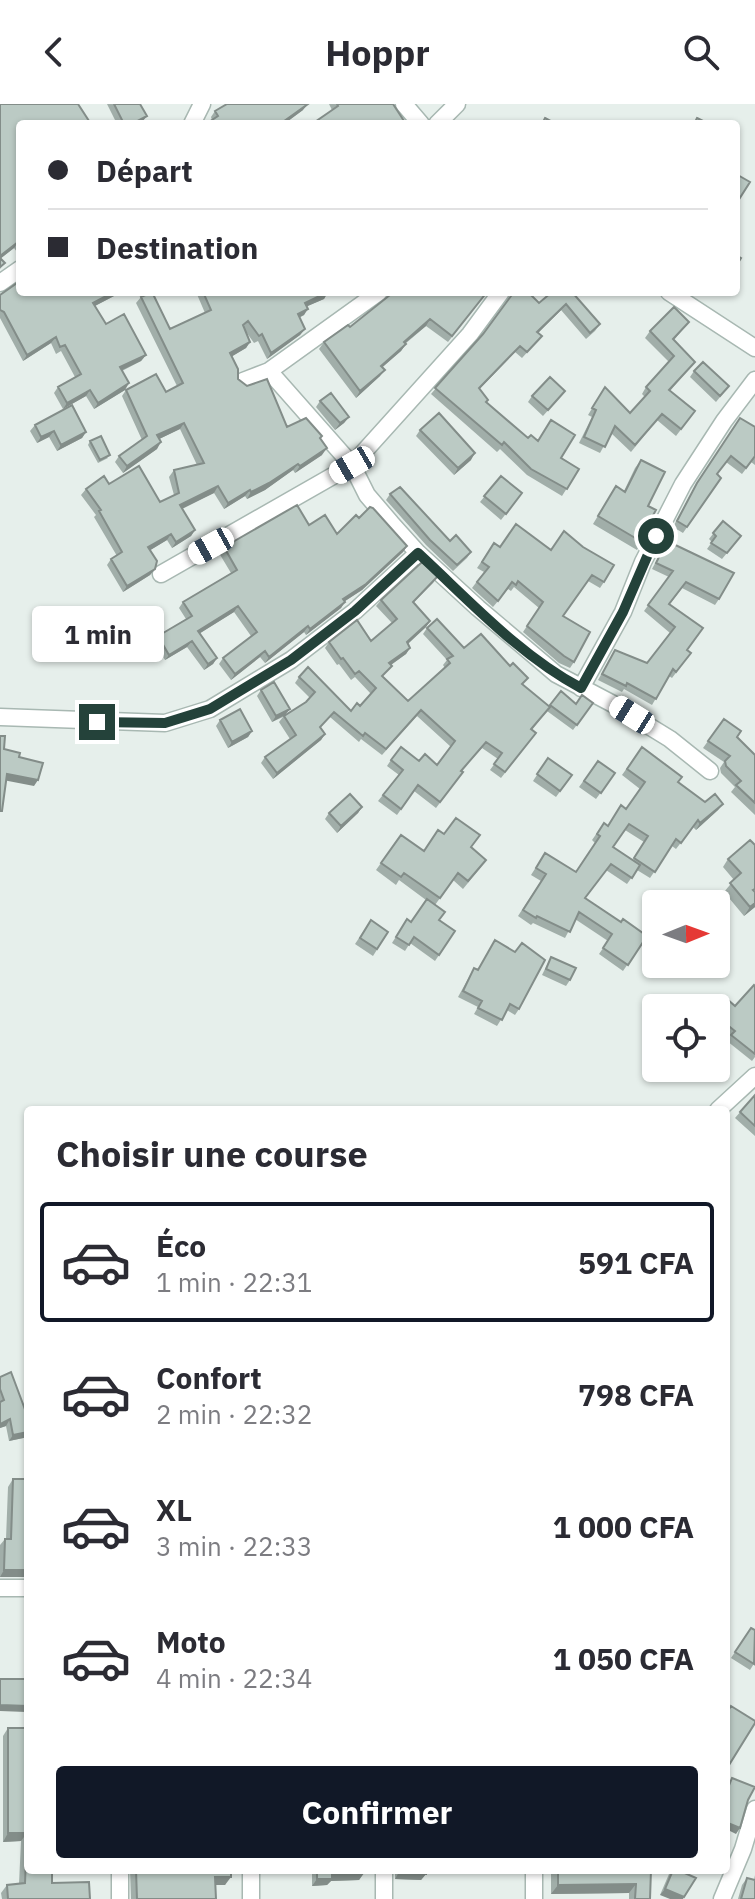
<!DOCTYPE html>
<html lang="fr">
<head>
<meta charset="utf-8">
<style>
	:root { --surface:#fff; --page:#f2f2f3; --text:#2b2b33; --muted:#7c7c81; --line:#e1e1e2; --accent:#111827 }
	body { margin:0; font-family:"IBM Plex Sans",sans-serif; background:var(--page); color:var(--text); height:100vh; display:flex; flex-direction:column; font-size:30px; white-space:nowrap }
	* { box-sizing:border-box; margin:0 }
	p { font-size:26px; color:var(--muted) }
	.icon { flex:none; width:44px; height:44px; fill:none; stroke:currentColor; stroke-width:2; stroke-linecap:round; stroke-linejoin:round }
	.map { position:relative; flex:1; overflow:hidden }
	.panel { position:absolute; left:24px; top:1002px; width:706px; height:768px; display:flex; flex-direction:column; background:var(--surface); border-radius:8px; box-shadow:0 2px 6px #0004 }
	.panel>* { flex:none }
	.banner { position:absolute; left:16px; top:16px; width:724px; height:176px; border-radius:8px; box-shadow:0 2px 6px #0004; display:grid; align-content:center; height:176px; padding:0 32px; background:var(--surface) }
	.needle { width:52px; rotate:89deg }
	.buttons { position:absolute; left:642px; top:786px; display:grid; gap:16px }
	.buttons a { display:grid; place-items:center; width:88px; height:88px; border-radius:8px; background:var(--surface); box-shadow:0 2px 6px #0004; font-size:40px }
	.end { position:absolute; width:36px; height:36px; margin:-18px; border:10px solid #24423a; background:#fff; box-shadow:0 0 0 4px #fff }
	.from { border-radius:50% }
	.bubble { position:absolute; height:56px; border-radius:8px; background:var(--surface); box-shadow:0 2px 6px #0004; font-size:26px; font-weight:700; line-height:56px; text-align:center }
	.car { position:absolute; width:24px; height:48px; margin:-24px -12px; border-radius:10px; box-shadow:0 0 6px 2px #0007; background:linear-gradient(#fff 24%,#345 0 40%,#fff 0 76%,#345 0 86%,#fff 0) }
	.banner b { display:flex; align-items:center; gap:28px; height:76px; font-size:30px }
	.banner b+b { border-top:2px solid var(--line) }
	.banner i { width:20px; height:20px; background:var(--text) }
	ul { padding:0; list-style:none }
	li { display:flex; align-items:center; gap:24px; height:120px; margin:0 16px 12px; padding:0 16px; border:4px solid transparent; border-radius:8px }
	li div { flex:1 }
	li b { display:block; font-size:30px }
	li em { font-style:normal; font-weight:700 }
	li.current { border-color:var(--accent) }
	li>.icon { width:72px; height:72px; stroke-width:1.5 }
	h2 { padding:0 32px; font-size:36px; line-height:96px }
	.button { display:flex; gap:16px; margin-top:auto; padding:16px 32px }
	.button a { flex:1; height:92px; border-radius:8px; background:var(--accent); color:#fff; font-size:32px; font-weight:700; line-height:92px; text-align:center }
	header { display:flex; justify-content:space-between; align-items:center; height:104px; padding:0 32px; background:var(--surface); font-size:36px; font-weight:700 }
	.map>svg:first-child { display:block }
</style>
</head>
<body>
<header><svg class="icon" aria-label="back" viewBox="0 0 24 24"><path d="M15 5l-7 7 7 7"/></svg>Hoppr<svg class="icon" aria-label="search" viewBox="0 0 24 24"><circle cx="10" cy="10" r="6"/><path d="M15 15l6 6"/></svg></header>
<div class="map">
<svg width="755" height="1795" viewBox="0 0 755 1795">
	<rect width="100%" height="100%" fill="#e6efeb"/>
	<g fill="none" stroke-linecap="round" stroke-linejoin="round">
		<defs>
			<path id="minor" d="M404 0 421 20
				M192 20 202 0
				M437 20 457 0
				M0 179 20 165
				M669 188 755 244
				M269 267 352 361 367 391 391 419 418 449 478 504 556 570 613 600 670 635 710 667
				M243 277 269 267 379 188
				M161 470 352 361 470 230 501 188
				M581 584 623 508 643 458 683 380 724 317 755 276
				M0 613 165 619 210 605 291 556 355 507 418 449
				M718 1006 755 972
				M0 1484H28
				M384 1766V1795
				M534 1766V1795
				M120 1795V1766
				M251 1795V1766
				M722 1795 743 1745 755 1705"/>
		</defs>
		<use href="#minor" stroke="#a8b8b2" stroke-width="19"/>
		<use href="#minor" stroke="#fff" stroke-width="16"/>
	</g>
	<path fill="#a1aea9" fill-rule="evenodd" d="M0 0 20 20V145L17 148 14 144 1 154 5 159 0 165Z
		M107 0H140L142 18 138 20H117Z
		M329 0H393L332 6Z
		M303 6 284 20H206L212 16 211 13 215 7Z
		M19 179 114 192 95 202 106 220 146 251 141 257 122 267 125 286 94 305 86 292 63 305 54 289 58 283 75 273 61 247 56 250 51 239 23 257 0 214V191Z
		M196 188H328L324 195 307 202 304 211 299 214 305 225 300 231 267 255 258 237 254 239 244 225 250 238 246 244 232 252 238 275 287 323 320 334 322 351 295 369 293 366 265 386 247 395 245 392 224 405 214 389 182 404 195 426 191 432 172 444 167 436 150 446 155 465 150 471 123 488 107 461 111 455 117 452 94 413 96 411 81 391 86 385 109 380 160 398 174 391 169 373 174 366 197 361 180 325 159 335 157 345 123 369 115 358 119 352 142 336 122 292 126 286 166 288 177 282 136 199 141 193 170 225 205 209Z
		M390 188H487L448 238 426 222 405 240H406L401 247 382 263 380 272 356 294 319 245 324 238 350 223 387 193Z
		M511 188H528L539 199 552 188 600 220 595 227 586 235 561 206 538 229 542 232 522 254 515 248 479 285 487 299 528 334 537 337 579 365 562 392 527 371 500 345 497 348 431 290 483 230 510 194Z
		M689 218 674 236 695 258 670 287 695 307 676 332 657 316 631 348 611 329 600 349 579 339 592 313 588 311 605 283 630 309 645 293 642 290 646 283 669 258 645 234 650 227Z
		M694 267 729 282 716 298 690 273Z
		M565 287 543 312 528 298 532 292Z
		M320 297 349 313 344 319 335 326 316 303Z
		M740 314 755 323V361L751 358 742 370 726 358 717 370 721 374 683 429 673 423 693 386Z
		M35 321 86 328 82 334 57 347 49 333 37 339 30 327Z
		M420 326 471 356 454 371 416 332Z
		M90 337 108 354 98 359 88 341Z
		M641 356 648 402 642 438 637 446 593 420 616 382 624 387 635 364Z
		M501 372 522 389 501 416 480 398Z
		M390 390 450 437 471 448 467 454 453 467 426 441 386 396Z
		M359 414 407 442 403 448 362 486 345 497 341 504 306 531 304 528 265 559 260 553 231 576 219 560 223 554 251 532 234 508 200 529 217 554 213 560 204 566 187 543 165 556 154 538 158 532 186 515 179 504 183 498 231 469 219 449 224 443 309 421 337 430Z
		M723 417 741 432 722 455 707 445 712 438 709 435Z
		M667 437 719 495 715 501 682 484 670 500 687 546 691 549 672 574 669 572 652 601 624 585 622 588 598 576 615 546 647 559 670 529 644 507 669 473 652 465Z
		M500 443 551 446 604 478 600 484 588 477 563 512 574 558 570 564 559 559 523 528 539 504 514 483 511 487 508 485 493 503 472 484 484 468 477 464 490 445Z
		M434 478 414 498 430 517 426 523 408 540 410 544 406 550 391 561 392 562 382 573 408 597 445 564 443 561 447 556 423 530 427 524 464 544 522 581 549 602 561 587 576 600 593 599 573 626 547 607 532 626 536 629 501 674 490 666 498 655 482 644 461 667 463 668 436 704 414 687 397 711 378 697 399 671 387 662 391 656 419 657 437 661 451 643 417 612 382 651 361 635 359 638 330 613 320 624 325 630 321 636 273 675 261 659 265 653 290 635 279 618 283 613 272 618 257 592 261 586 286 610 306 598 310 594 295 579 299 573 351 607 360 602 371 590 355 573 351 576 339 560 337 561 325 544 329 538 371 537 392 519 376 502 381 496Z
		M724 615 737 633 755 651V711L731 688 735 683 721 669 720 664 724 658 703 644Z
		M220 616 252 627 248 633 228 644 216 622Z
		M642 643 678 678 705 698 723 700 718 706 696 726 693 723 676 745 672 742 650 774 637 766 627 780 606 766 585 794 621 818 647 832 623 867 599 850 608 837 575 815 565 834 533 819 531 821 518 812 541 777 531 771 545 749 576 768 595 739 592 736 604 719 608 722 626 705 640 685 622 671ZM625 726 644 738 633 756 613 743Z
		M548 654 572 671 556 693 533 677Z
		M598 657 615 669 596 695 579 683Z
		M362 703 358 709 337 729 325 715 329 709Z
		M444 730 471 743 481 763 463 785 453 776 435 801 439 816 455 827 435 857 410 839 405 847 392 839 407 815 411 818 426 796 399 776 396 781 376 766 401 731 424 747Z
		M750 736 755 803 744 812 724 788 734 776 723 763 728 755Z
		M371 816 388 828 373 852 355 840Z
		M551 853 570 876 566 882 542 871Z
		M474 864 519 905 515 911 507 906 497 922 474 910 478 903 458 893Z
		M755 882V953L752 957 727 937 730 933 716 922V909L735 902Z
		M755 991V1032L735 1014Z
		M0 1273 26 1308 28 1333 9 1337 6 1322 0 1324Z
		M13 1375 28 1473H0V1441L5 1435H6L8 1383Z
		M751 1524 755 1558 750 1566 731 1554Z
		M8 1624H28V1766L52 1779 90 1795H2L1 1789 7 1781 19 1780 21 1737 3 1738V1632Z
		M130 1766H231L225 1781H215L216 1795H131Z
		M312 1766H364V1769L359 1776 331 1777 327 1781 312 1782Z
		M395 1766H426V1770L421 1776 395 1775Z
		M551 1766H651L650 1795H629V1789L551 1790Z
		M672 1766 696 1774 660 1791 669 1770Z
		M755 1771V1795H738L742 1781 747 1774 754 1776Z"/>
	<path fill="#838d89" d="M308 0 303 6 284 20H280Z
		M147 12 142 18 138 20H132Z
		M18 138 14 144 0 155V152Z
		M114 188H117L114 192 89 205 93 199Z
		M328 188 324 195 301 205 305 199Z
		M566 200 561 206 533 234 537 228Z
		M308 205 304 211 293 216 298 210Z
		M430 215 426 222 399 244 404 238Z
		M305 225 300 231 267 255 271 249Z
		M56 233 51 239 23 257 27 251Z
		M250 238 246 244 226 256 230 249Z
		M406 240 401 247 377 268 381 262Z
		M520 242 515 248 474 291 479 284Z
		M146 251 141 257 116 269 120 263Z
		M385 266 380 272 356 294 360 287Z
		M129 279 125 286 94 305 98 299Z
		M90 286 86 292 63 305 67 299Z
		M349 313 344 319 335 326 340 319Z
		M184 319 180 325 153 338 157 331Z
		M54 327 49 333 37 339 41 333Z
		M86 328 82 334 57 347 61 341Z
		M161 338 157 345 123 369 127 362Z
		M327 344 322 351 295 369 300 362Z
		M475 349 471 356 454 371 458 364Z
		M298 360 293 366 265 386 247 395 251 388Z
		M218 382 214 389 176 408 180 401Z
		M250 386 245 392 224 405 228 399Z
		M195 426 191 432 172 444 176 438Z
		M171 430 167 436 144 450 148 443Z
		M407 442 403 448 362 486 339 501 343 495Z
		M155 465 150 471 123 488 127 482Z
		M345 498 341 504 306 531 310 525Z
		M238 502 234 508 194 533 198 527Z
		M430 517 426 523 403 544 407 538Z
		M308 522 304 528 265 559 269 553Z
		M192 537 187 543 165 556 169 551Z
		M410 544 406 550 385 565 389 559Z
		M265 547 260 553 231 576 235 570Z
		M217 554 213 560 204 566 208 560Z
		M290 605 285 611 272 618 276 612Z
		M252 627 248 633 228 644 232 638Z
		M325 630 321 636 273 675 277 669Z
		M7 670 38 676 34 682 3 676Z
		M723 700 718 706 696 726 700 719Z
		M362 703 358 709 337 729 341 722Z
		M755 799V803L744 812 750 803Z
		M10 1315 6 1322 0 1324V1320Z
		M28 1328V1333L9 1337 13 1331Z
		M4 1466H28V1473H0Z
		M0 1601 28 1602V1605L26 1608 0 1607Z
		M728 1719 740 1724 736 1730 726 1725Z
		M8 1729H27L21 1737 3 1738Z
		M399 1768 426 1770 421 1776 395 1775Z
		M364 1769 359 1776 331 1777 327 1781 312 1782 317 1775 332 1770Z
		M215 1773H231L225 1781H210Z
		M636 1780 629 1789 551 1790 558 1781Z
		M665 1785 684 1793 683 1795H670L660 1791Z"/>
	<path fill="#bbcac4" stroke="#838d89" stroke-width="2" d="M0 0H78L91 20H20V140L18 138 0 152Z
		M114 0H140L147 12 132 20H124Z
		M227 0H308L280 20H206L218 12 215 7Z
		M337 0H393L406 20H312L338 2Z
		M545 14 556 20H542Z
		M697 14 709 20H694Z
		M736 70 750 78 736 100Z
		M736 151 741 154 736 162Z
		M0 154 5 159 0 163Z
		M20 177V188H114L93 199 106 220 124 210 146 251 120 263 129 279 98 299 90 286 67 299 58 283 81 270 65 241 60 243 56 233 27 251 4 208 0 206V191Z
		M152 188 170 225 211 206 203 188H328L305 199 308 205 298 210 305 225 271 249 262 230 259 232 248 217 243 221 250 238 230 249 238 265V275L247 282 267 275 287 323 306 314 322 332 320 334 327 344 300 362 298 360 269 379 251 388 250 386 228 399 218 382 180 401 195 426 176 438 171 430 148 443 157 457 155 465 127 482 111 455 122 448 99 407 101 406 86 385 104 372 109 380 139 362 160 398 179 389 174 366 204 359 184 319 157 331 161 338 127 362 119 352 147 332 126 286 156 270 166 288 183 279 141 193Z
		M391 188H487L452 232 430 215 404 238 406 240 381 262 385 266 360 287 324 238 348 221 350 223 390 191Z
		M514 188H528L539 199 552 188H572L600 220 590 229 566 200 537 228 542 232 527 248 520 242 479 284 488 296 486 298 528 334 531 331 538 337 551 316 575 331 561 354 579 365 567 385 531 365 504 338 502 341 435 284 483 230Z
		M674 203 689 218 673 235 695 258 669 286 695 307 681 325 662 310 635 341 615 322 605 343 584 333 596 306 592 304 605 283 630 309 650 287 646 283 674 252 650 227Z
		M703 258 729 282 720 292 694 267Z
		M550 273 565 287 548 306 532 292Z
		M331 289 349 313 340 319 320 297Z
		M72 301 86 328 61 341 54 327 41 333 35 321Z
		M439 309 475 349 458 364 420 326Z
		M740 314 755 323V352L746 364 731 352 717 370 721 374 687 423 677 417 697 379Z
		M101 332 110 351 100 356 90 337Z
		M641 356 665 368 648 402 656 406 646 424 649 426 642 438 598 412 616 382 625 388Z
		M501 372 522 389 506 410 484 392Z
		M400 383 450 437 456 431 471 448 457 461 430 436 390 390Z
		M297 401 309 421 325 411 337 430 356 411 359 414 370 403 373 404 407 442 366 480 343 495 345 498 310 525 308 522 269 553 265 547 235 570 223 554 257 528 238 502 198 527 217 554 208 560 192 537 169 551 158 532 192 512 183 498 237 466 224 443Z
		M723 417 741 432 727 449 711 439 716 432 713 429Z
		M516 420 551 446 564 427 583 443 614 461 604 478 592 471 563 512 590 528 574 558 564 552 527 522 543 498 518 477 516 481 512 478 498 497 477 478 489 463 482 458 494 439 500 443Z
		M667 437 734 469 719 495 686 478 669 500 703 524 687 546 691 549 676 568 673 565 656 595 627 579 626 582 602 570 615 546 647 559 675 523 648 501 673 467 656 459Z
		M422 458 438 472 413 498 430 517 407 538 410 544 389 559 392 562 382 572 408 597 450 559 447 555 453 552 427 524 437 515 464 544 481 530 510 562 513 559 528 574 522 580 550 603 531 625 536 629 505 668 494 660 502 649 486 638 461 667 463 668 440 698 418 681 401 705 383 691 403 666 391 656 401 643 419 657 425 650 437 661 455 637 421 606 386 645 365 629 363 632 334 608 320 623 325 630 277 669 265 653 296 631 284 612 306 598 315 588 299 573 308 563 351 607 357 599 360 602 376 584 359 567 355 570 343 554 341 555 329 538 357 516 371 537 397 515 381 496Z
		M274 578 290 605 276 612 261 586Z
		M561 587 576 600 582 591 593 599 577 621 550 601Z
		M240 605 252 627 232 638 220 616Z
		M724 615 741 627 737 633 755 651V699L736 681 741 677 726 662 725 657 730 652 708 637Z
		M0 632H5L4 645 20 649 19 653 43 659 38 676 7 670 2 707H0Z
		M642 643 682 673 678 678 705 698 715 690 723 700 700 719 698 716 681 739 676 735 655 768 634 754 648 732 629 720 613 743 640 761 632 774 611 760 585 794 621 818 623 815 647 832 628 861 603 844 612 830 579 808 570 828 537 812 536 814 523 806 546 770 536 764 545 749 576 768 600 732 597 730 604 719 608 722 621 701 626 705 645 678 627 665Z
		M548 654 572 671 560 687 537 670Z
		M598 657 615 669 601 689 584 677Z
		M350 690 362 703 341 722 329 709Z
		M456 714 480 731 471 743 486 756 468 777 458 769 440 794 404 769 401 773 381 759 401 731 424 747 438 726 444 730Z
		M750 736 755 741V785L753 786 755 788V799L750 803 730 779 741 769 728 755Z
		M427 795 445 808 439 816 455 827 439 851 414 833 409 841 396 833 407 815 411 818Z
		M371 816 388 828 377 845 360 834Z
		M495 836 515 848 522 839 545 856 519 905 510 900 502 916 478 904 482 897 463 887 474 864 478 866Z
		M551 853 576 864 570 876 546 865Z
		M754 881 755 882V950L731 931 735 927 716 912V909L727 895 735 902Z
		M755 991V1022L740 1008Z
		M11 1268 26 1308 28 1307V1328L13 1331 10 1315 0 1320V1298L4 1296 0 1285V1273Z
		M13 1375H28V1466H4L5 1435H11Z
		M751 1524 755 1526 754 1560 735 1548Z
		M0 1575H28V1602L0 1601Z
		M731 1602 755 1617V1619L729 1661 726 1660V1610Z
		M8 1624H28V1766H52V1779L89 1778 90 1795H8L7 1781 25 1779 27 1729H8Z
		M732 1674 755 1683 748 1696 740 1724 728 1719 726 1722V1689Z
		M136 1766H231V1773H215L216 1795H137Z
		M317 1766H364V1769L332 1770V1775H317Z
		M399 1766H426V1770L399 1768Z
		M558 1766H651L650 1795H635L636 1780 558 1781Z
		M673 1766H678L696 1774 684 1793 665 1785Z
		M747 1774 755 1776V1795H741Z"/>
	<g fill="none" stroke-linecap="round" stroke-linejoin="round">
		<path stroke="#24423a" stroke-width="10" d="M97 618 165 619 210 605 291 556 355 507 418 449C469 496 519 551 581 584L623 508 656 432"/>
	</g>
</svg>
<div class="buttons">
<a><svg class="needle" viewBox="-14 -14 28 28"><path d="M0-13l5 13h-10z" fill="#e53935"/><path d="M0 13l5-13h-10z" fill="#7c7c81"/></svg></a>
<a><svg class="icon" aria-label="locate" viewBox="0 0 24 24"><circle cx="12" cy="12" r="6"/><path d="M12 2v4M12 18v4M2 12h4M18 12h4"/></svg></a>
</div>
<i class="end from" style="left:656px;top:432px"></i>
<i class="end" style="left:97px;top:618px"></i>
<div class="bubble" style="left:32px;top:502px;width:132px">1 min</div>
<i class="car" style="left:352px;top:361px;rotate:240deg"></i>
<i class="car" style="left:211px;top:442px;rotate:241deg"></i>
<i class="car" style="left:632px;top:611px;rotate:302deg"></i>
<div class="banner">
<b><i class="from"></i>Départ</b>
<b><i></i>Destination</b>
</div>
<section class="panel">
<h2>Choisir une course</h2>
<ul>
<li class="current"><svg class="icon" aria-label="car" viewBox="0 0 24 24"><path d="M5 17H2v-5l4-1 3-4h7l3 4 3 1v5h-3M9 17h6M6 11h13"/><circle cx="7" cy="17" r="2"/><circle cx="17" cy="17" r="2"/></svg><div><b>Éco</b><p>1 min · 22:31</p></div><em>591 CFA</em></li>
<li><svg class="icon" aria-label="car" viewBox="0 0 24 24"><path d="M5 17H2v-5l4-1 3-4h7l3 4 3 1v5h-3M9 17h6M6 11h13"/><circle cx="7" cy="17" r="2"/><circle cx="17" cy="17" r="2"/></svg><div><b>Confort</b><p>2 min · 22:32</p></div><em>798 CFA</em></li>
<li><svg class="icon" aria-label="car" viewBox="0 0 24 24"><path d="M5 17H2v-5l4-1 3-4h7l3 4 3 1v5h-3M9 17h6M6 11h13"/><circle cx="7" cy="17" r="2"/><circle cx="17" cy="17" r="2"/></svg><div><b>XL</b><p>3 min · 22:33</p></div><em>1 000 CFA</em></li>
<li><svg class="icon" aria-label="car" viewBox="0 0 24 24"><path d="M5 17H2v-5l4-1 3-4h7l3 4 3 1v5h-3M9 17h6M6 11h13"/><circle cx="7" cy="17" r="2"/><circle cx="17" cy="17" r="2"/></svg><div><b>Moto</b><p>4 min · 22:34</p></div><em>1 050 CFA</em></li>
</ul>
<div class="button"><a>Confirmer</a></div>
</section>
</div>
</body>
</html>
